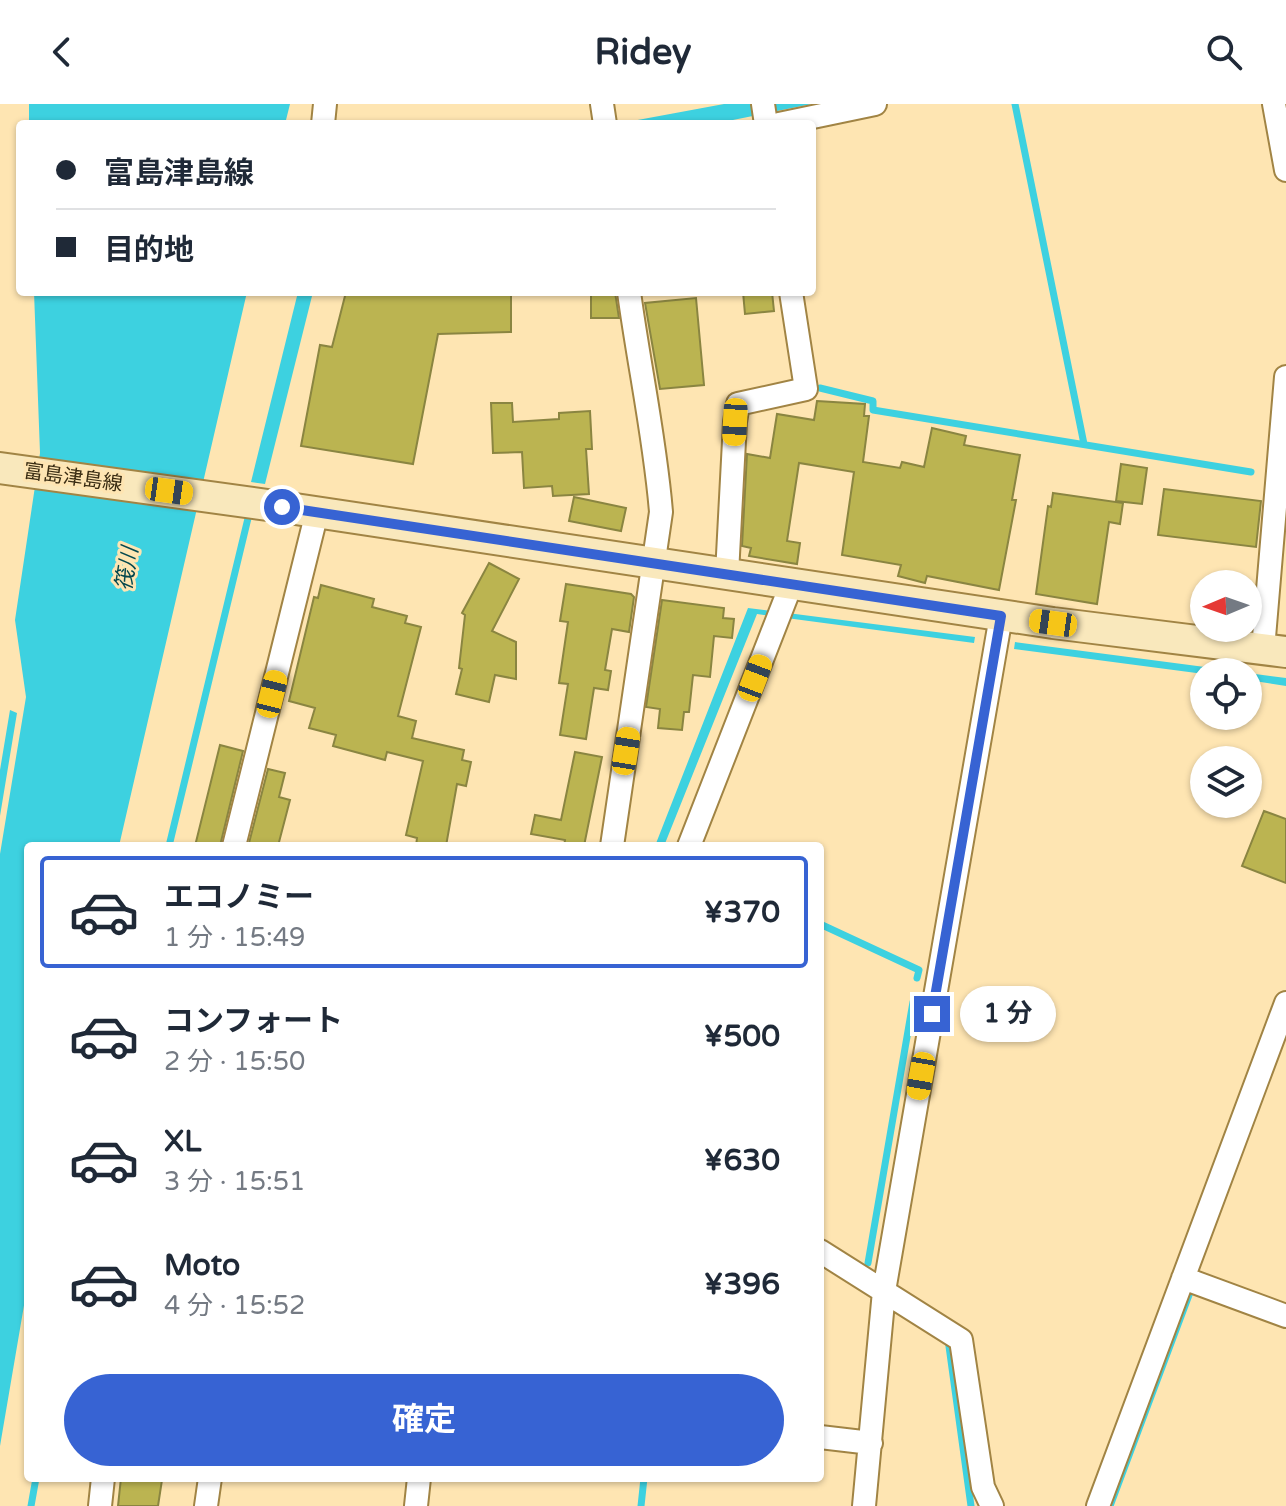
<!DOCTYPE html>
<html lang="ja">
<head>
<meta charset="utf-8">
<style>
	:root { --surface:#fff; --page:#f2f2f3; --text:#1f2937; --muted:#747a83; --line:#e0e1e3; --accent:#3763d3 }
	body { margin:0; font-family:"Varela Round","Noto Sans JP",sans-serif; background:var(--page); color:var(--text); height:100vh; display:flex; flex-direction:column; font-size:30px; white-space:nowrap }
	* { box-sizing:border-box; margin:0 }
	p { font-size:26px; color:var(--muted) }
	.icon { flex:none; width:44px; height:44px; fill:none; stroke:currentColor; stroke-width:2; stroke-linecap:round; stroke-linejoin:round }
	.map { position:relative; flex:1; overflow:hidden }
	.side { position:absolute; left:24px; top:738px; width:800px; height:640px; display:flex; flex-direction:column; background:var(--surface); border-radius:8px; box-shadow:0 2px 6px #0004 }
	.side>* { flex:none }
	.hud { position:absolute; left:16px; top:16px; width:800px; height:176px; border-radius:8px; box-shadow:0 2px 6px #0004; display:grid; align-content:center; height:176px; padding:0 40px; background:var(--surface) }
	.needle { width:52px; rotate:268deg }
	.fabs { position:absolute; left:1190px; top:466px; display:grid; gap:16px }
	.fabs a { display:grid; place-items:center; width:72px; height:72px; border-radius:50%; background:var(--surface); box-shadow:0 2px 6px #0004; font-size:40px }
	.end { position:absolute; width:36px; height:36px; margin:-18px; border:10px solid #3763d3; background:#fff; box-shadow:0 0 0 4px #fff }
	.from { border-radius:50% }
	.bubble { position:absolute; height:56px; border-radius:28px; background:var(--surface); box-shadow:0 2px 6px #0004; font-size:26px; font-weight:700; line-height:56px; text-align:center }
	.car { position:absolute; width:24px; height:48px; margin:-24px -12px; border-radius:10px; box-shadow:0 0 6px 2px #0007; background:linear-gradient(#f5c518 24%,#345 0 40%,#f5c518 0 76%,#345 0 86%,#f5c518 0) }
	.hud b { display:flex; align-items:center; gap:28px; height:76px; font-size:30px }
	.hud b+b { border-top:2px solid var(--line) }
	.hud i { width:20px; height:20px; background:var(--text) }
	ul { padding:14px 0 0; list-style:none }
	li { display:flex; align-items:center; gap:24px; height:112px; margin:0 16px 12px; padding:0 24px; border:4px solid transparent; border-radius:8px }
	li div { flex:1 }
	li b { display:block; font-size:30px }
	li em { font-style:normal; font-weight:700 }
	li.selected { border-color:var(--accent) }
	li>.icon { width:72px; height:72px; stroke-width:1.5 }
	.primary-button { display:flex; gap:16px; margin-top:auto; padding:16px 40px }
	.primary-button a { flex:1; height:92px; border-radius:48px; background:var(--accent); color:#fff; font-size:32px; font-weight:700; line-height:92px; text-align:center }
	header { display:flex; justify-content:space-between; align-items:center; height:104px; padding:0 40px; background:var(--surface); font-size:36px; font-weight:700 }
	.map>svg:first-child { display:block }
</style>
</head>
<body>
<header><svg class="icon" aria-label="back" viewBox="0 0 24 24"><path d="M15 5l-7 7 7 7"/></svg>Ridey<svg class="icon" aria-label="search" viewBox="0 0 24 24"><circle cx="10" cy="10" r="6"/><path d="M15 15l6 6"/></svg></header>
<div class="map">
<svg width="1286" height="1402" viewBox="0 0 1286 1402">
	<rect width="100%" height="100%" fill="#fee5b2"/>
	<path fill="#3dd1e0" d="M29 0H290L285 20H29Z
		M724 0H812L713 20H616Z
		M34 188H247L119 742H28V1178L0 1342V750L26 593 15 516 40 349Z
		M298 188H313L265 380 251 378Z
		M748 504 975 533 974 539 757 510 664 742H655Z
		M1015 538 1243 568H1204V570L1014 545Z
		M1248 569 1286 574V582L1248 576Z
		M10 606 17 609 0 712V666Z"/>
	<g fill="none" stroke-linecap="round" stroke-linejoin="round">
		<path stroke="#3dd1e0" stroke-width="7" d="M1015 0 1084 340
			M820 284 873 297V306L1251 368
			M169 742 250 406
			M820 820 919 866 917 874
			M868 1159 913 898
			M948 1235 971 1402
			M31 1402 36 1374
			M641 1402 644 1374
			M1110 1402 1189 1191"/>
	</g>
	<path fill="#bbb451" stroke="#8a8541" stroke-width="2" d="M346 188H511V228L438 230 413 360 301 342 320 241 332 243Z
		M591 188H615L619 214H591Z
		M743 188H772L774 207 745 210Z
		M696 194 704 281 660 285 645 199Z
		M817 297 865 300 864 312H869L863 358 900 364 902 358 924 363 932 324 966 332 964 341 1020 351 1012 396H1016L999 486 927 472 925 479 898 472 901 461 842 451 854 368 799 359 787 437 800 439 797 460 749 452 751 444 742 442 747 350 770 354 777 310 814 316Z
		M491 299H512L513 318 559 315V309L590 307 592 345H586L589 390 553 392 552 382 524 384 522 348 493 349Z
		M1121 360 1147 364 1142 400 1116 397Z
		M1164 385 1261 397 1256 443 1158 431Z
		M1053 389 1123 399 1120 420 1109 418 1097 500 1036 490 1048 402 1051 403Z
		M574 393 626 404 621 427 569 417Z
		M489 459 519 475 492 527 516 538V575L495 571 489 598 456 590 462 565 459 564 465 511 462 509Z
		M566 480 631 490 634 493 629 528 612 525 605 566 611 567 608 586 594 584 586 635 560 631 568 580 559 579 568 518 560 517Z
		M321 481 374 495 372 503 407 512 405 519 421 523 398 612 416 617 412 634 464 646 462 656 471 658 466 682 457 680 446 742H416L417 734 406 731 423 657 387 648 385 656 333 642 336 631 309 624 315 604 289 597 314 493 318 494Z
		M662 496 724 504 723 514 734 515 732 534 714 532 710 573 693 571 689 608H684L682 626 658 624 660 605 646 603Z
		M220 641 243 647 220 742H195Z
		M575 648 602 653 584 742H564L565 736 531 730 535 711 561 716Z
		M268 665 285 669 279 693 290 696 278 742 249 739Z
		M1264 707 1286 715V779L1242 762Z
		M121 1374 162 1376 158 1402H118Z"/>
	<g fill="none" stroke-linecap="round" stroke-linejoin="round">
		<defs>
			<path id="street" d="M602 0 605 20
				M763 0 766 20
				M1274 0 1286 66
				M323 20 325 0
				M779 20 875 0
				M727 470 735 318 738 300 806 285 791 188
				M1263 545 1286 273
				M234 742 317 408
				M612 742 661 408C655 334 639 262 629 188
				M689 742 791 481
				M820 1147 961 1236 983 1383 992 1402
				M1183 1174 1286 1212
				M820 1333 871 1339
				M100 1402 103 1374
				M206 1402 210 1374
				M416 1402 419 1374
				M864 1402 884 1187 1001 512
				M1098 1402 1286 899"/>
			<path id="secondary" d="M0 364 282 403 1053 519 1286 548"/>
		</defs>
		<use href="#street" stroke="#a18444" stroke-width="26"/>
		<use href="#secondary" stroke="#a18444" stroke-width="34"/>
		<use href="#street" stroke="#fff" stroke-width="22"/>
		<use href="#secondary" stroke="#f9e8bc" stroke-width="30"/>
	</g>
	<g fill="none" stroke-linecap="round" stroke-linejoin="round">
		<path stroke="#3763d3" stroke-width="10" d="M282 403 1001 512 932 910"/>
	</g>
	<g text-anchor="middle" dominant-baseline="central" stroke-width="6" stroke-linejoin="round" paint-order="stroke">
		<g font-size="20" fill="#392c12" stroke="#fee5b2">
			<text transform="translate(73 374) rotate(8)">富島津島線</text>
		</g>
		<g font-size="22" font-style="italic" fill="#05484e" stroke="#fee5b2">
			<text transform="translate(127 465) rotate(-81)">筏川</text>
		</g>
	</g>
</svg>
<div class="fabs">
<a><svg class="needle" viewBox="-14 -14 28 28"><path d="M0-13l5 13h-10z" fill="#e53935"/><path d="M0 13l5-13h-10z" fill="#747a83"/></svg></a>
<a><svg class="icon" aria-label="locate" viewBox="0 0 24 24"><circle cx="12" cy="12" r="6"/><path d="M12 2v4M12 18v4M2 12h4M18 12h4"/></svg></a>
<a><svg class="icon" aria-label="layers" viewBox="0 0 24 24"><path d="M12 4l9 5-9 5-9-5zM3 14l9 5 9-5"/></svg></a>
</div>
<i class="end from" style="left:282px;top:403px"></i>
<i class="end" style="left:932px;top:910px"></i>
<div class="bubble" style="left:960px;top:882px;width:96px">1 分</div>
<i class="car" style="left:735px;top:318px;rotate:183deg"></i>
<i class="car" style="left:169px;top:387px;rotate:98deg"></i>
<i class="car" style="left:1053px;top:519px;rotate:278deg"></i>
<i class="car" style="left:755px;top:574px;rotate:21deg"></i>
<i class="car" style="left:272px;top:590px;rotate:14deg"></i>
<i class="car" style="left:626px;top:647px;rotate:9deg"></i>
<i class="car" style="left:921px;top:972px;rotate:190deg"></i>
<div class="hud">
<b><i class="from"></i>富島津島線</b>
<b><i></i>目的地</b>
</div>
<section class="side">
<ul>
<li class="selected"><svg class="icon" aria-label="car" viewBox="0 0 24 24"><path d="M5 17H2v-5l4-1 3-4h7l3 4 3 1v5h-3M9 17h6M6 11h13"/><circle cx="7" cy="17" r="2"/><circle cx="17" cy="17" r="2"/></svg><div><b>エコノミー</b><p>1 分 · 15:49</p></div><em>¥370</em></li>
<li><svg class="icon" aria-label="car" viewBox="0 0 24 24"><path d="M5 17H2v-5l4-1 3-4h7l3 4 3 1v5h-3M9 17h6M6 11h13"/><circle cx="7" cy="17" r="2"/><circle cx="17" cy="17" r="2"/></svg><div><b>コンフォート</b><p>2 分 · 15:50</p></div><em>¥500</em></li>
<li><svg class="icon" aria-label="car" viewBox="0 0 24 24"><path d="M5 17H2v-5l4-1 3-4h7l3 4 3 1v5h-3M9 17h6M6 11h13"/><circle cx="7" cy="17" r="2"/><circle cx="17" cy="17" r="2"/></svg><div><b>XL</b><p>3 分 · 15:51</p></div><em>¥630</em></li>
<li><svg class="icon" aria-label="car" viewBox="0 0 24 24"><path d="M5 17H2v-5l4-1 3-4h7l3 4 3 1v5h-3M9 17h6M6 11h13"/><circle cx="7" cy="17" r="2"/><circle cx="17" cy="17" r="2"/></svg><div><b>Moto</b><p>4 分 · 15:52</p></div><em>¥396</em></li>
</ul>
<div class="primary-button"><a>確定</a></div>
</section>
</div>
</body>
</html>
